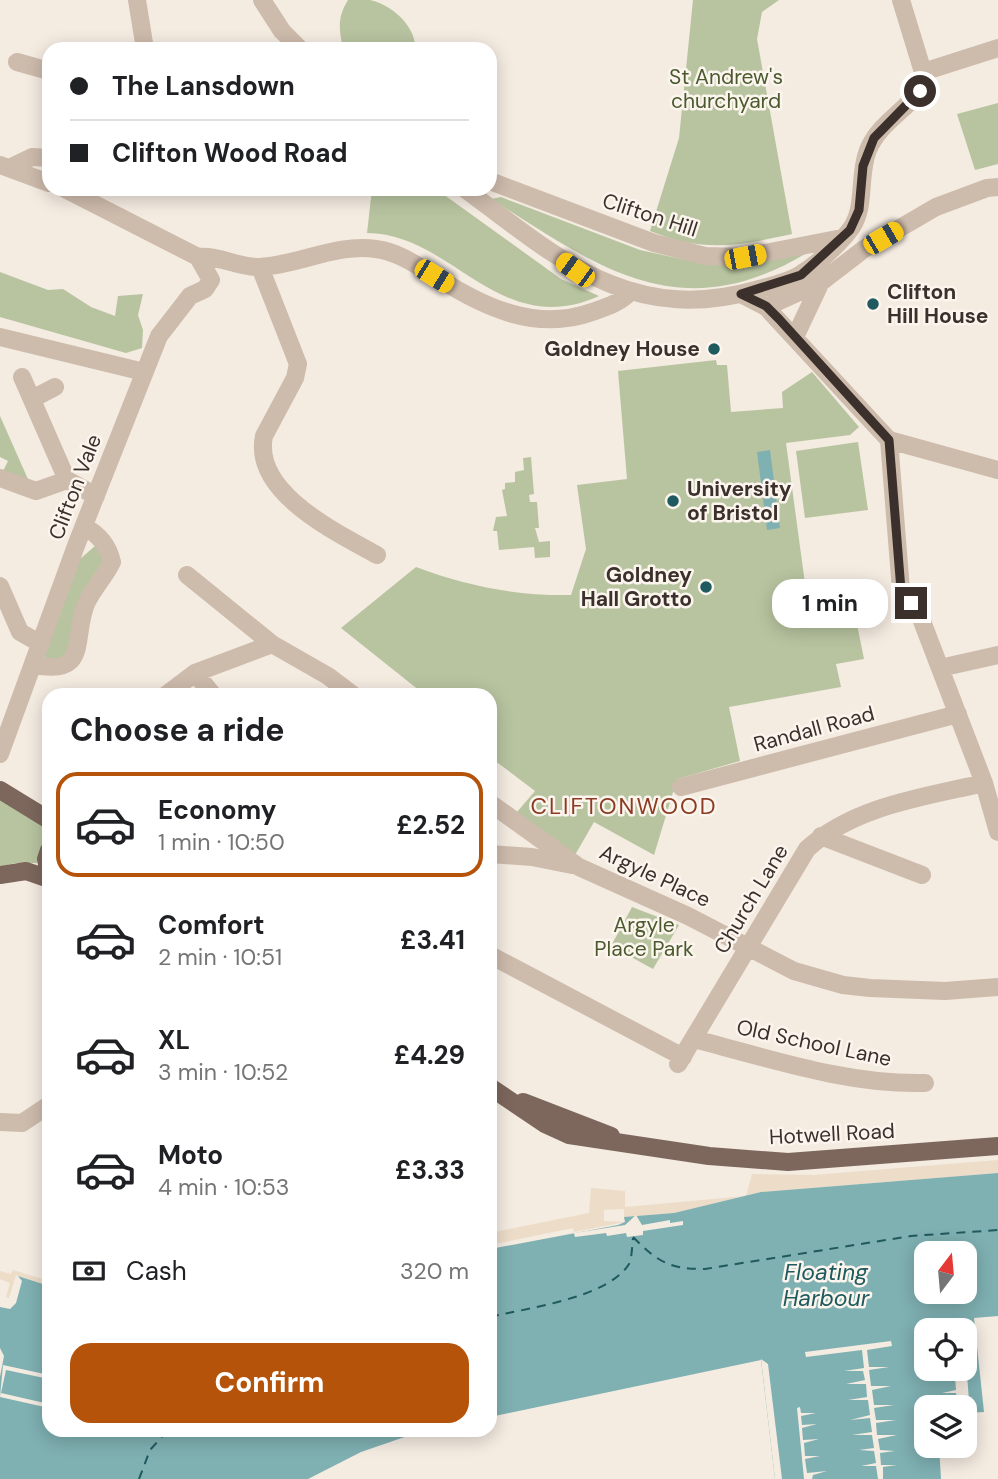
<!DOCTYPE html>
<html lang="en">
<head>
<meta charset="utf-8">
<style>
	:root { --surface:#fff; --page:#f2f2f2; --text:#202124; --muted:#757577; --line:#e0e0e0; --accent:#b45309 }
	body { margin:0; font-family:"DM Sans",sans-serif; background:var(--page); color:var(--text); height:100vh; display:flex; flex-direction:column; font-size:26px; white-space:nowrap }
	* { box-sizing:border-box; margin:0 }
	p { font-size:23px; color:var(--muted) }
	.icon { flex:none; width:38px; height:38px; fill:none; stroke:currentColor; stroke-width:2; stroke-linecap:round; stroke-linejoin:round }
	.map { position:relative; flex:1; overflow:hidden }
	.details { position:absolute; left:42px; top:688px; width:455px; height:749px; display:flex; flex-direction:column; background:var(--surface); border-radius:21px; box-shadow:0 4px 18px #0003 }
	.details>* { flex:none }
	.hud { position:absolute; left:42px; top:42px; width:455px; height:154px; border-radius:21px; box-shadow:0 4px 18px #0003; display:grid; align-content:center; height:154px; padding:0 28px; background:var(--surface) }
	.needle { width:46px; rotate:16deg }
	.buttons { position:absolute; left:914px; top:1241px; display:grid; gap:14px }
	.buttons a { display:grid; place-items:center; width:63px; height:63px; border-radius:14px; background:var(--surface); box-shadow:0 4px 18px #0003; font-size:35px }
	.end { position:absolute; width:32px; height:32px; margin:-16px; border:9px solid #3b302b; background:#fff; box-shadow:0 0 0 4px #fff }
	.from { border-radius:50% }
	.bubble { position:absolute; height:49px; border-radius:21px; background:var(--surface); box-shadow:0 4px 18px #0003; font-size:23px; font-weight:700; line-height:49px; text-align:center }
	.car { position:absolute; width:21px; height:42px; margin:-21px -10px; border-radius:9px; box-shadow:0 0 5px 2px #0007; background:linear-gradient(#f5c518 24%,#345 0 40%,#f5c518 0 76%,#345 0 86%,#f5c518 0) }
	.hud b { display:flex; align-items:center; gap:24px; height:66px; font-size:26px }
	.hud b+b { border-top:2px solid var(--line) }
	.hud i { width:18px; height:18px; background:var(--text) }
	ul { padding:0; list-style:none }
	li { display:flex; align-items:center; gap:21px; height:105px; margin:0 14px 10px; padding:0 14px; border:4px solid transparent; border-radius:21px }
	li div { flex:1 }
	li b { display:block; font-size:26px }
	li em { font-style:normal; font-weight:700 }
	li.active { border-color:var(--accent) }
	li>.icon { width:63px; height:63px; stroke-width:1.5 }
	h2 { padding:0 28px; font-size:32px; line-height:84px }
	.pay { display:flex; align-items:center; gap:18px; height:77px; padding:0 28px; font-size:26px }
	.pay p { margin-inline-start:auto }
	.button { display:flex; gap:14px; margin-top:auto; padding:14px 28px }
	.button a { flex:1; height:80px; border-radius:21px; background:var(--accent); color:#fff; font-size:28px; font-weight:700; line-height:80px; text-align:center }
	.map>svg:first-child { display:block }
</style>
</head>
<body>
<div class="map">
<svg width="998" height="1479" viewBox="0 0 998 1479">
	<rect width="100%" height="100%" fill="#f4ebe1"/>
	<path fill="#b8c4a0" d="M348 0C355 0 363 0 370 0 391 4 417 27 415 49H343C339 29 337 18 348 0Z
		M693 0H779L762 12 757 39 792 234C737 246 704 253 650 231L679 138Z
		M998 103V164L975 170 957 114Z
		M372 189H436L561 279 599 296C499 341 452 233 367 233Z
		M501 197 640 250 695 262 805 254C679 329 598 267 491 199Z
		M0 272 48 290 63 289 91 307 115 316 118 296 143 294 138 315 143 330 142 348 126 353 0 317Z
		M716 360 717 365H727L731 412 783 408 782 392 812 372 859 427 850 435 786 443 806 591 849 585 864 659 836 664 841 687 729 707 740 761 677 779 654 855 594 822 575 855 517 812 535 791 490 757V695H425L341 628 416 567C467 586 516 596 571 595L586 549 577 485 627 479 618 371Z
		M0 416 31 486 2 473 8 461 0 457Z
		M858 442 868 510 805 518 796 451Z
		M531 457 534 494 529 495 530 502H537L539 528H535L539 542 550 541V557L535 558 534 547 499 550 497 531H493L496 517 507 516 502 490 505 489V483L515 482V472L524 470 523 458Z
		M95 546 107 554 71 650 56 661 43 657 80 559Z
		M0 796 49 827C49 841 39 849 37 863H15L0 867Z
		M632 907 679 925 653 969 611 946Z"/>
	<path fill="#ecdcc8" d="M998 1160V1173L761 1192 674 1213 624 1217V1209L604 1210V1221L625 1222 574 1232 573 1228 490 1245V1233L589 1213 591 1188 625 1191V1207L746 1196 752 1174 813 1175Z
		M13 1270 49 1281V1286L16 1275 9 1298 6 1297 10 1283 0 1279V1271L11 1274Z"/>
	<path fill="#7fb0b2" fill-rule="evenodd" d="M770 450 780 528 767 530 757 452Z
		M998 1173V1316L974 1318 984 1412 964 1413V1407H926V1446H939L941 1479H775L761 1360 490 1417V1249L618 1225 625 1222 624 1217 674 1213 761 1192ZM926 1253H964V1292H926ZM926 1330H964V1368H926Z
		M18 1276 49 1286V1430H425L361 1452 308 1479H0V1377L4 1356 0 1348V1307L10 1309 16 1303 22 1281Z"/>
	<path fill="#f4ebe1" d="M636 1215 642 1225 670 1220V1223L683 1221V1225L643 1231V1235L627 1237 626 1233 607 1236 606 1233 575 1237 574 1233 625 1225Z
		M891 1341 892 1346 867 1350 869 1367H889L869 1370 871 1386H891L872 1390 874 1405H894L874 1408 876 1420H896L876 1423 877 1435H897L878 1439 880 1450 895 1451 880 1453 881 1465H897L883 1467V1479H878L876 1466H861L876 1463 874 1451 859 1450 874 1448 872 1435H852L872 1432 870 1418 850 1420 870 1415 868 1400H848L867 1397 866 1384H846L865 1380 863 1371H844L864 1368 862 1350 806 1357 805 1352Z
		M761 1359 768 1364 782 1479H775Z
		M3 1365 49 1375V1379L6 1370 1 1393 49 1404V1408L0 1397Z
		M955 1369 958 1375H967L970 1413H964V1407H958L956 1393H942L956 1390 955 1376 941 1375 954 1374Z
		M800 1407 801 1413H816L801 1416 802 1425 817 1424 802 1428 803 1440 819 1439 804 1443 805 1456H820L805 1459 807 1473 827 1471 813 1475 812 1479H804L797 1408Z"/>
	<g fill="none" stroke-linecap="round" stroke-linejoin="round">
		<path stroke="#1f5a5e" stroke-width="2" stroke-dasharray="9 7" stroke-linecap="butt" d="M633 1237C658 1262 669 1269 705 1269L911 1236 998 1230
			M490 1317C527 1308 608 1298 629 1264 632 1258 632 1246 633 1238
			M139 1479 150 1450 168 1430"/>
		<path stroke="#cdbbac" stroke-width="18" d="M137 0 145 49
			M262 0 282 31 300 49
			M17 62 49 71
			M923 72 998 48
			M0 165 49 183
			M9 168 32 157 49 158
			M490 181 654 243 705 256 745 257 842 238
			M465 189C559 259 630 325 756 290 770 286 789 282 801 274 817 264 841 243 852 227 866 205 858 175 868 150 880 122 906 111 923 87V72L901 0
			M198 257C219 255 239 268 260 267 299 265 337 243 376 249 399 252 418 266 438 278 485 308 537 332 592 312 606 307 620 303 630 292
			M260 267 298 364 295 378 264 436C252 493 338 533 377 555
			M741 294 766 307 889 440 998 470
			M766 307 821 282 864 249 936 207 987 188 998 187
			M0 337 144 372
			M795 337 821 282
			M22 377 67 480
			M32 399 55 387
			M889 440 901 590 920 616 984 783 998 832
			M0 478 36 491 67 480 96 496
			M187 575 272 644 328 676 353 695
			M0 586 20 632 41 644
			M34 665C90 676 72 639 86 604 93 588 105 577 112 562 108 545 99 535 84 526
			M940 668 998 655
			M195 673 213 695
			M166 695 195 673 272 644
			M0 754 77 543 159 336 190 296 205 289 211 280 198 257 65 189
			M681 787 958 714
			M490 803 579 867 688 916 794 971 843 985 870 988 945 991 998 987
			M821 836 922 875
			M490 854 532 857 572 865
			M490 955 683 1057
			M694 1039C768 1058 847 1085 925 1083
			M678 1064 807 849C854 806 924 797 984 783
			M0 1122 22 1123 49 1105"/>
		<path stroke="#7d675c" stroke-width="18" d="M0 790 49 820
			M49 850 46 859 49 875
			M0 875 26 871 49 879
			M490 1087 545 1124 569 1135 709 1156 788 1162 998 1146
			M523 1102 611 1136"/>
	</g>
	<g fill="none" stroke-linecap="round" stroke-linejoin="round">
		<path stroke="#3b302b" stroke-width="9" d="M911 603 901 590 889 440 779 319 766 306 741 294 801 275 850 230 859 210 863 166 874 138 920 91"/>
	</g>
	<g fill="#1f5a5e" stroke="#fbf5ee" stroke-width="2.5">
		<circle cx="873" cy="304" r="7"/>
		<circle cx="714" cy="349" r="7"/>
		<circle cx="673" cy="501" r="7"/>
		<circle cx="706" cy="587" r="7"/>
	</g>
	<g text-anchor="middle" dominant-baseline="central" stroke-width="5" stroke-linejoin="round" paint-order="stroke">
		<g font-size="21" fill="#4a5a2e" stroke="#fbf5ee">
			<text x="726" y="77">St Andrew's<tspan x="726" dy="24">churchyard</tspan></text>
			<text x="644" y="925">Argyle<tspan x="644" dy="24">Place Park</tspan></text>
		</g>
		<g font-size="21" fill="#3b302b" stroke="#fbf5ee">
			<text transform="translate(650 215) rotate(18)">Clifton Hill</text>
			<text transform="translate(75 487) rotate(-69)">Clifton Vale</text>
			<text transform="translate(814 729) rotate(-15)">Randall Road</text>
			<text transform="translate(655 876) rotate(25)">Argyle Place</text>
			<text transform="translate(751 899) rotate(-59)">Church Lane</text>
			<text transform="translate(814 1043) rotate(12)">Old School Lane</text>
			<text transform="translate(832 1134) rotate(-3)">Hotwell Road</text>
		</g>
		<g font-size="21" font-weight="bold" fill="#3b302b" stroke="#fbf5ee" text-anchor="start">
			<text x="887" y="292">Clifton<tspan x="887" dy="24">Hill House</tspan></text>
			<text x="700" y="349" text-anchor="end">Goldney House</text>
			<text x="687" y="489">University<tspan x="687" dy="24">of Bristol</tspan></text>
			<text x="692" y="575" text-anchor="end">Goldney<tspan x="692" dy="24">Hall Grotto</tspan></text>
		</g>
		<g font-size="23" letter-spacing="2" fill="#8c3b22" stroke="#fbf5ee">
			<text x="624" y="806">CLIFTONWOOD</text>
		</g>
		<g font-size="23" font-style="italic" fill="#1f5a5e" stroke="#fbf5ee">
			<text x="826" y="1272">Floating<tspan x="826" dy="26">Harbour</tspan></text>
		</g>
	</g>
</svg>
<div class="buttons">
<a><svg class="needle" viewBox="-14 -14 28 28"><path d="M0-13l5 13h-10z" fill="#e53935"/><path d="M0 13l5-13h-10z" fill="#757577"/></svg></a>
<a><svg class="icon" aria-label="locate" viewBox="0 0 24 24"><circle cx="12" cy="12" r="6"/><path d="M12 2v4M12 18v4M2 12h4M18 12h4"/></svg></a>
<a><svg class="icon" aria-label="layers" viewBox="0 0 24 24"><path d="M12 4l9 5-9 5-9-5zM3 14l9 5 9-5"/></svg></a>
</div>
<i class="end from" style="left:920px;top:91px"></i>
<i class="end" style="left:911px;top:603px"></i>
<div class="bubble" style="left:772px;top:579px;width:116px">1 min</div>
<i class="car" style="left:883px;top:238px;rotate:60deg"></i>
<i class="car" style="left:745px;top:257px;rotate:79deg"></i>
<i class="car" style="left:575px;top:270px;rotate:306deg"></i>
<i class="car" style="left:434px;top:276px;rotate:122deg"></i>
<div class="hud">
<b><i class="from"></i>The Lansdown</b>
<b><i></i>Clifton Wood Road</b>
</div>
<section class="details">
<h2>Choose a ride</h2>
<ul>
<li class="active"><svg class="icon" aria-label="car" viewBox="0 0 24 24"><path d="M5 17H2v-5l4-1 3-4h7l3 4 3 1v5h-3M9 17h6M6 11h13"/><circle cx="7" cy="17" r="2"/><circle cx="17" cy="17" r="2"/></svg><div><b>Economy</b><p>1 min · 10:50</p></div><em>£2.52</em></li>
<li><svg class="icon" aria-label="car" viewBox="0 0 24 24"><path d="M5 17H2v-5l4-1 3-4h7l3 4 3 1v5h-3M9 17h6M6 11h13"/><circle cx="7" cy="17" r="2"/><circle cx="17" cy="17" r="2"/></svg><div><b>Comfort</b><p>2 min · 10:51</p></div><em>£3.41</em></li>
<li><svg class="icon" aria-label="car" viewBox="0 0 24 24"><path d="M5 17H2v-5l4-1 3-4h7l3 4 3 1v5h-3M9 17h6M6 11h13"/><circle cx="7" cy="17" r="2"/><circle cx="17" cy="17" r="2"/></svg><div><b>XL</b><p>3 min · 10:52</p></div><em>£4.29</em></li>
<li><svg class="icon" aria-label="car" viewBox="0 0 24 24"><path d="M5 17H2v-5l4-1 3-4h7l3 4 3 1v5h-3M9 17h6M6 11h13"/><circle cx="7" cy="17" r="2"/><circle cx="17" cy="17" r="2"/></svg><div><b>Moto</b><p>4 min · 10:53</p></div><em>£3.33</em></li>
</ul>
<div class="pay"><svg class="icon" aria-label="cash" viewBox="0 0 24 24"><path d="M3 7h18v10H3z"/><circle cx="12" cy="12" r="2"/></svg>Cash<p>320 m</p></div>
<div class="button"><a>Confirm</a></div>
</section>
</div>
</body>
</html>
